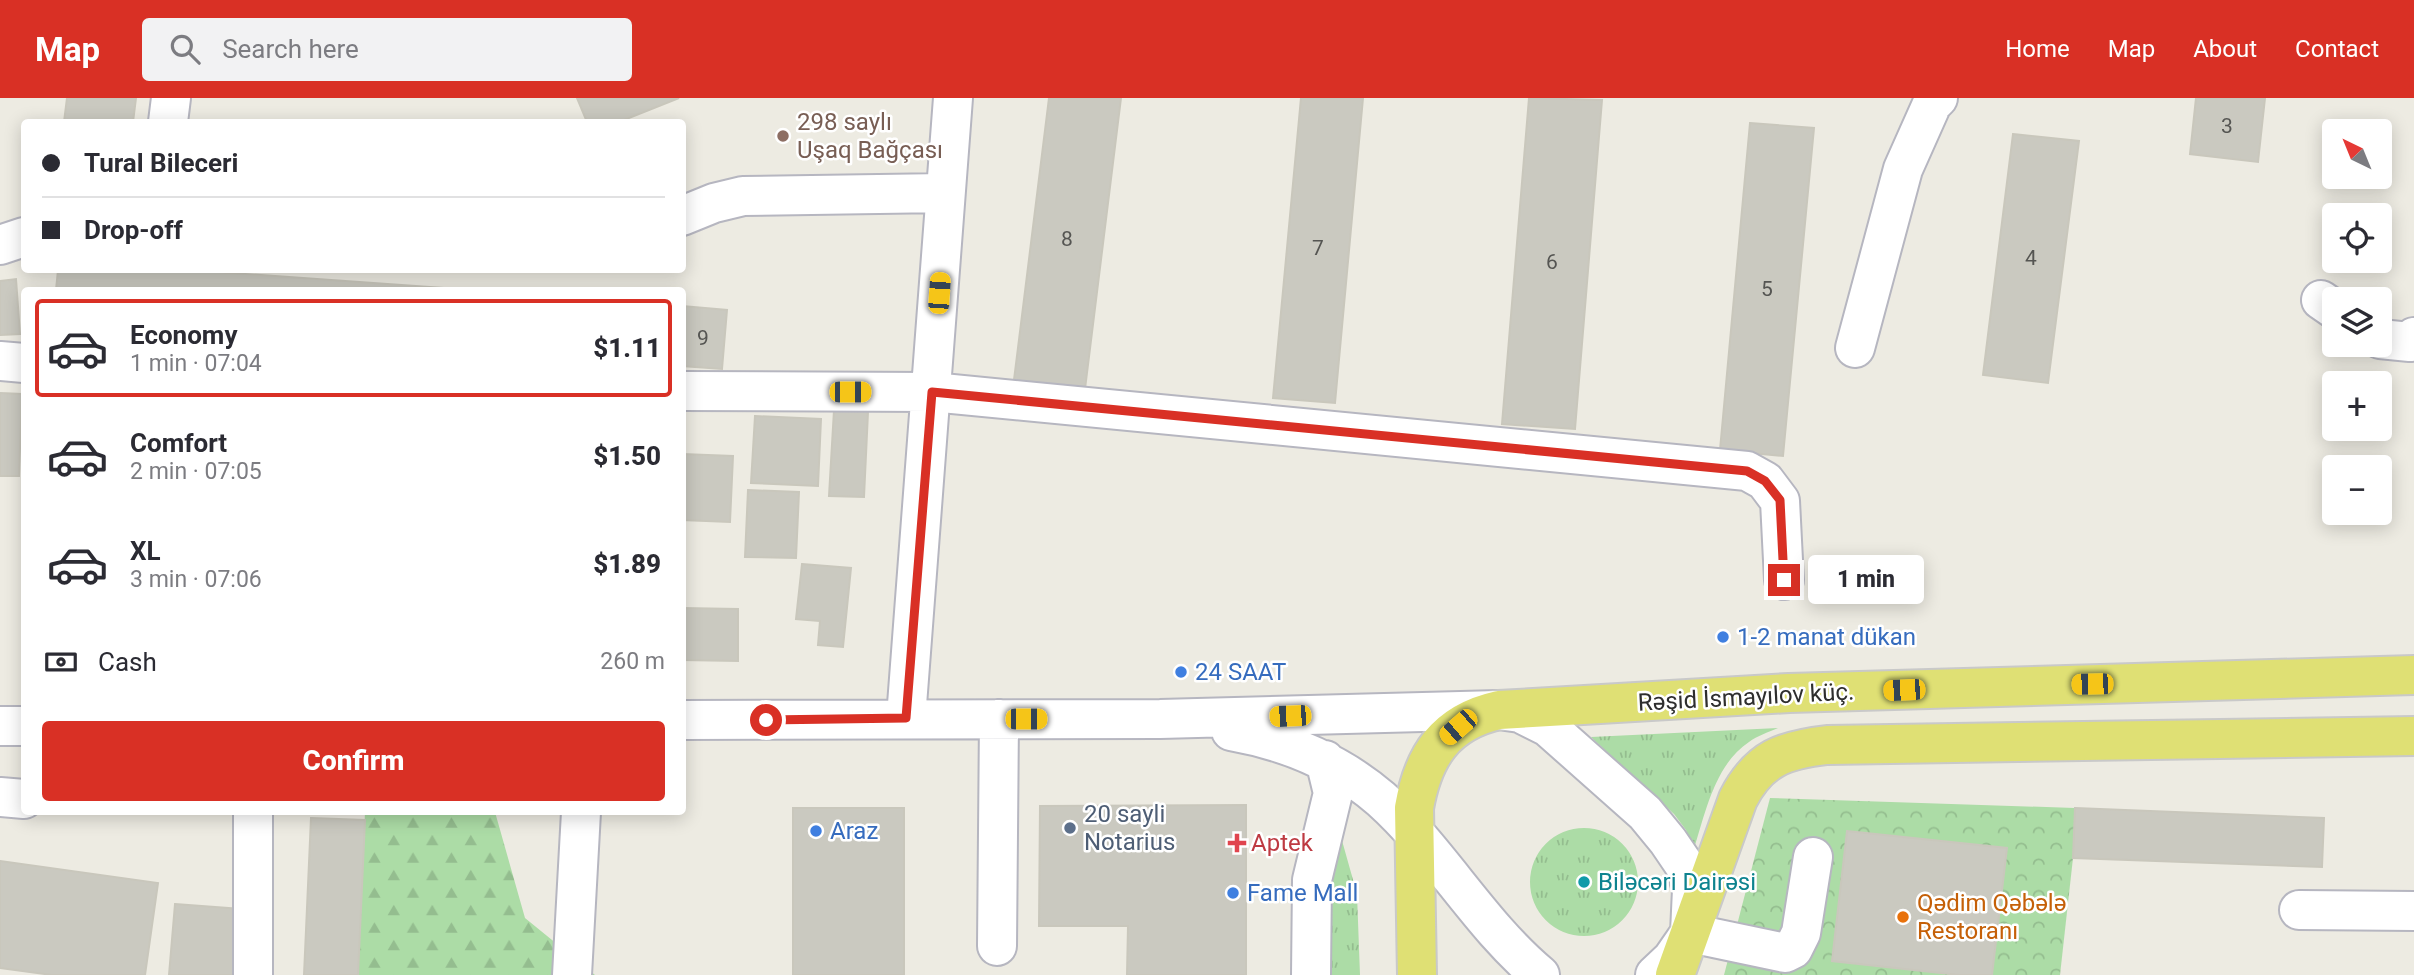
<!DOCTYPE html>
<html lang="en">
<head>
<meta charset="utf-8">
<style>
	:root { --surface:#fff; --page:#f2f2f3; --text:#2b2b33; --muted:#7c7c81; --line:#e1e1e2; --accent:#d93025 }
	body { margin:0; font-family:Roboto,sans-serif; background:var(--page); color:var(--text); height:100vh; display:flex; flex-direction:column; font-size:26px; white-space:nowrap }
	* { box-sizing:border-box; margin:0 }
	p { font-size:23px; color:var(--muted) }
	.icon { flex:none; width:38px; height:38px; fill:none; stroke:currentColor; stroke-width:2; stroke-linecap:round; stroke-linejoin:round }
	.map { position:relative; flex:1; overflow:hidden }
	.sheet { position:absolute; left:21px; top:189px; width:665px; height:528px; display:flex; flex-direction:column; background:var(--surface); border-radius:7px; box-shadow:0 4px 18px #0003 }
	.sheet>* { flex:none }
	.guide { position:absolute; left:21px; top:21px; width:665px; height:154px; border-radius:7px; box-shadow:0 4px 18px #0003; display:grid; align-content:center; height:154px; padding:0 21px; background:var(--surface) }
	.needle { width:46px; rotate:317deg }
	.tools { position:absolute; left:2322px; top:21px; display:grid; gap:14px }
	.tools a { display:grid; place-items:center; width:70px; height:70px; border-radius:7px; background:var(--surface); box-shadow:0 4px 18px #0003; font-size:35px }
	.end { position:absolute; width:32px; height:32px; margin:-16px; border:9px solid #d93025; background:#fff; box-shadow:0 0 0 4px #fff }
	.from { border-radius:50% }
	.bubble { position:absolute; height:49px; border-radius:7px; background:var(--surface); box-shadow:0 4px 18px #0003; font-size:23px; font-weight:800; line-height:49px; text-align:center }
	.car { position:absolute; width:21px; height:42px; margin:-21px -10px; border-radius:9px; box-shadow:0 0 5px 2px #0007; background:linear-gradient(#f5c518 24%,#345 0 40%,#f5c518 0 76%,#345 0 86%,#f5c518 0) }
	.guide b { display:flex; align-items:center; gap:24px; height:66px; font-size:26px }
	.guide b+b { border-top:2px solid var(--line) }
	.guide i { width:18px; height:18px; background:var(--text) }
	ul { padding:12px 0 0; list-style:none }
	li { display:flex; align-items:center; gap:21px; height:98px; margin:0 14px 10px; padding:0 7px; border:4px solid transparent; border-radius:7px }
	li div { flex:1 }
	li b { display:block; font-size:26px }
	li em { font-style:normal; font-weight:800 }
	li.selected { border-color:var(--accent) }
	li>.icon { width:63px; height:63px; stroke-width:1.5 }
	.pay { display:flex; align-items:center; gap:18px; height:77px; padding:0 21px; font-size:26px }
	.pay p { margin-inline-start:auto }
	.action { display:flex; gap:14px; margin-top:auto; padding:14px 21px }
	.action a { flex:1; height:80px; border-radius:7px; background:var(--accent); color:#fff; font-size:28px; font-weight:800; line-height:80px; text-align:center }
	header { display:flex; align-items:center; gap:42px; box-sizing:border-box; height:98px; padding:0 35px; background:var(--accent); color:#fff }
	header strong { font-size:33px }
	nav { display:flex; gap:38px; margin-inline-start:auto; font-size:24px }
	.search { width:490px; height:63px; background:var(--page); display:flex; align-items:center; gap:18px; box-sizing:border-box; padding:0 24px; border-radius:7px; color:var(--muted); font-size:26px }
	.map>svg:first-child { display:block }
</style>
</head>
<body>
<header>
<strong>Map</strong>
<div class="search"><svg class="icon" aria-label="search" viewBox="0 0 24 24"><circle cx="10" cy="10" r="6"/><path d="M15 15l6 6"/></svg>Search here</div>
<nav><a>Home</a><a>Map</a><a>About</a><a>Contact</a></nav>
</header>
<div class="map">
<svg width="2414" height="877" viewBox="0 0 2414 877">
	<defs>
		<pattern id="grass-tufts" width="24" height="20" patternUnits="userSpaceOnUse" patternTransform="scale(1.75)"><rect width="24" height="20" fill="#acdca6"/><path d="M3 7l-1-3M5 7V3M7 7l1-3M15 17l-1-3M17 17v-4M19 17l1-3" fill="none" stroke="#94bd8f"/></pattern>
		<pattern id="forest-firs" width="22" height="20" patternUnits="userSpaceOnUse" patternTransform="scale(1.75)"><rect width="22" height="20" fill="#acdca6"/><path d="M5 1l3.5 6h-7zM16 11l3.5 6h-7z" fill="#94bd8f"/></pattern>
		<pattern id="park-crowns" width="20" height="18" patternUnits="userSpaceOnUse" patternTransform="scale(1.75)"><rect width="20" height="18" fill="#acdca6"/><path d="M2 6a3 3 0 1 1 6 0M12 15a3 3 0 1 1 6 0" fill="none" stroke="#94bd8f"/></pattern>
	</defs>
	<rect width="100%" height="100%" fill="#edebe2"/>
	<path fill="url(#grass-tufts)" d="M1778 630C1769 634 1757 638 1749 644 1714 667 1705 717 1693 754L1686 732 1674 716 1591 639Z
		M1530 784a54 54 0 1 1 108 0a54 54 0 1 1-108 0Z
		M1341 739 1357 796 1360 877H1327L1324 794Z"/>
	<path fill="url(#forest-firs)" d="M365 714H495L525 820 595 877H358Z"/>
	<path fill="url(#park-crowns)" d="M1770 700 2075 710 2073 760 2060 877H1724Z"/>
	<path fill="#cac9c0" stroke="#c9c7bc" stroke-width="2" d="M67 0H136L133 24H64Z
		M577 0H679L619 24H587Z
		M1049 0H1121L1085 291 1014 282Z
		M1301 0H1363L1335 305 1273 300Z
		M1529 0 1602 2 1575 331 1502 326Z
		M2196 0H2265L2258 64 2190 56Z
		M1750 25 1814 30 1783 358 1720 352Z
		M2013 36 2079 43 2048 285 1983 277Z
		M58 172H190L472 192H56Z
		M16 181 20 236 0 237V183Z
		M682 208 727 212 722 271 682 268Z
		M0 295 22 296 19 378H0Z
		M834 312 868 314 864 399 829 398Z
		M755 318 821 321 818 388 751 385Z
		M682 356 733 358 730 424 682 422Z
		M748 392 799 394 796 460 745 459Z
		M802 466 851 470 843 549 818 547 820 523 796 521Z
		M682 510 738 511V563L682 562Z
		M1246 707V877H1127L1128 828H1039L1040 708Z
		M793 710H904V877H793Z
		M2075 710 2324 720 2322 769 2073 760Z
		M311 720 365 722 358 877H304Z
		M1847 733 2007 750 1992 877H1959L1832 863Z
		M0 763 158 785 145 877H52L0 870Z
		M175 806 241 811 236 877H169Z"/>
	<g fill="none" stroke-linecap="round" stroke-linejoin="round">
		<defs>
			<path id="minor" d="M168 24 171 0
				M682 118 714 105 743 98 945 95
				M0 147 24 139
				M2321 202 2334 211
				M2380 241 2410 244 2414 239
				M1855 250 1903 71 1932 6 1938 0
				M0 263 24 265
				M682 293 932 294 1747 373 1765 383 1780 403 1784 482
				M906 620 953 0
				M682 622 1160 621 1499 612 1520 615 1548 629 1645 715 1668 743 1685 768 1692 791 1690 835 1672 861 1655 877
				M0 628H24
				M1231 633C1287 643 1338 664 1381 701 1440 754 1479 826 1540 877
				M0 699 24 701
				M253 714V877
				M2299 812 2414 813
				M1690 835 1785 855 1793 851 1801 835 1813 759
				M997 848 999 621
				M572 877 581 714
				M1311 877 1312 782 1333 695 1325 662"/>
			<path id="major" d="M1417 877 1414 710C1423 658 1445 624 1499 612L1789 595 2414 577
				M1675 877 1738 701C1759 660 1784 652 1827 647L2414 638"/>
		</defs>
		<use href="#minor" stroke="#b6b6c0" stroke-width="42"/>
		<use href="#major" stroke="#c9c9c9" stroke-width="42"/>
		<use href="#minor" stroke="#fff" stroke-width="38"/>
		<use href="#major" stroke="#dfe074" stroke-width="38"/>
	</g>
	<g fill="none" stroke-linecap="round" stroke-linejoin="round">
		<path stroke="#d93025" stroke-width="9" d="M766 622 906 620 932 294 1747 373 1765 383 1780 402 1784 482"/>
	</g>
	<circle fill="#8d6e63" stroke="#fff" stroke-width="2.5" cx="783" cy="38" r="7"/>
	<g fill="#3f7fe0" stroke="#fff" stroke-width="2.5">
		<circle cx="1723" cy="539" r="7"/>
		<circle cx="1181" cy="574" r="7"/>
		<circle cx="816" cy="733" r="7"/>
		<circle cx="1233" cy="795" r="7"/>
	</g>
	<circle fill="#5c6f8a" stroke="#fff" stroke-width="2.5" cx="1070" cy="730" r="7"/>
	<path fill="#e0444e" stroke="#fff" stroke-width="2.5" d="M1233.5 734.5h7v7h7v7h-7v7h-7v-7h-7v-7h7z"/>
	<circle fill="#0f9aa8" stroke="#fff" stroke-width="2.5" cx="1584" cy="784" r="7"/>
	<circle fill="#e8710a" stroke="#fff" stroke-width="2.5" cx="1903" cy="819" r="7"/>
	<g text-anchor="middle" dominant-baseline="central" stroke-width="5" stroke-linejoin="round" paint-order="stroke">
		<g font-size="21" fill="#555552">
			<text x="2227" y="28">3</text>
			<text x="1067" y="141">8</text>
			<text x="1318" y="150">7</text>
			<text x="2031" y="160">4</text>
			<text x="1552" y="164">6</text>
			<text x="1767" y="191">5</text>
			<text x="703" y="240">9</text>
		</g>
		<g font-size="24" fill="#785e54" stroke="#fff" text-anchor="start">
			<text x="797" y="24">298 saylı<tspan x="797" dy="28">Uşaq Bağçası</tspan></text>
		</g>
		<g font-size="24" fill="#366cbe" stroke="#fff" text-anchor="start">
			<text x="1737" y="539">1-2 manat dükan</text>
			<text x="1195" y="574">24 SAAT</text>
			<text x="830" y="733">Araz</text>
			<text x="1247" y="795">Fame Mall</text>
		</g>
		<g font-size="24" fill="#2e2e2e" stroke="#fff">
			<text transform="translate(1746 599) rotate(-3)">Rəşid İsmayılov küç.</text>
		</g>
		<g font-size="24" fill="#4e5e75" stroke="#fff" text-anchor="start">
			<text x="1084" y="716">20 sayli<tspan x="1084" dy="28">Notarius</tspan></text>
		</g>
		<g font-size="24" fill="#be3a42" stroke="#fff" text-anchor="start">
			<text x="1251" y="745">Aptek</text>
		</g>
		<g font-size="24" fill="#0d838f" stroke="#fff" text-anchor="start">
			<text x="1598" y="784">Biləcəri Dairəsi</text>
		</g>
		<g font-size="24" fill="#c56008" stroke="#fff" text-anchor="start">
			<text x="1917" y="805">Qədim Qəbələ<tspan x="1917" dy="28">Restoranı</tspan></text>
		</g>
	</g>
</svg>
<div class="tools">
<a><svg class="needle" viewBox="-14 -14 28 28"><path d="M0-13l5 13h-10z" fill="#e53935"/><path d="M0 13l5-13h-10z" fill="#7c7c81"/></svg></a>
<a><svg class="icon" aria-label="locate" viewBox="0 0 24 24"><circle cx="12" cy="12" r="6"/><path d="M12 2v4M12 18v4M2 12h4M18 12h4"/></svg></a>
<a><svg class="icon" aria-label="layers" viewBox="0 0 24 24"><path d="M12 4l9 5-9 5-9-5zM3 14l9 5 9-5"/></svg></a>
<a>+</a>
<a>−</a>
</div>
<i class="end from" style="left:766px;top:622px"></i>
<i class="end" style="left:1784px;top:482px"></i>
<div class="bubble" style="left:1808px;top:457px;width:116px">1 min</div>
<i class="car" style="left:939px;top:195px;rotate:4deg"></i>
<i class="car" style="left:850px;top:294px;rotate:90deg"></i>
<i class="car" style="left:2092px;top:586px;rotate:269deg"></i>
<i class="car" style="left:1904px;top:592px;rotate:268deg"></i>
<i class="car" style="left:1290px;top:618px;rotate:268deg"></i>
<i class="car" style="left:1026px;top:621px;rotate:90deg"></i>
<i class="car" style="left:1458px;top:629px;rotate:229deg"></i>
<div class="guide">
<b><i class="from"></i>Tural Bileceri</b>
<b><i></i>Drop-off</b>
</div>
<section class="sheet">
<ul>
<li class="selected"><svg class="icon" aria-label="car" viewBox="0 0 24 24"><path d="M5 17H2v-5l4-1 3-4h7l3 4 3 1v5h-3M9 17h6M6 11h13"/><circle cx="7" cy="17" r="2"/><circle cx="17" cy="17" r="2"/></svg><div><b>Economy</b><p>1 min · 07:04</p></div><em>$1.11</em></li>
<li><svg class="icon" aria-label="car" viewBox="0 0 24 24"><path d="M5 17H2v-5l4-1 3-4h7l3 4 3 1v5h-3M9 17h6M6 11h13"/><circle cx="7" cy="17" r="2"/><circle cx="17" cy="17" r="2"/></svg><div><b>Comfort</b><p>2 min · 07:05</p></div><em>$1.50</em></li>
<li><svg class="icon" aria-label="car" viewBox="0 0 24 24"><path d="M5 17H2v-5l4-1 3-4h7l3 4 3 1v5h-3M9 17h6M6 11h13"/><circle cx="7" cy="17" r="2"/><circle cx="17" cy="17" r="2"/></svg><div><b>XL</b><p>3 min · 07:06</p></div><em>$1.89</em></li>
</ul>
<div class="pay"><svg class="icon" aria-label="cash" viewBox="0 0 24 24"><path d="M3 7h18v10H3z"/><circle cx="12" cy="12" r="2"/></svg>Cash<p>260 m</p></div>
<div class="action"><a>Confirm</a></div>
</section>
</div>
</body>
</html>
